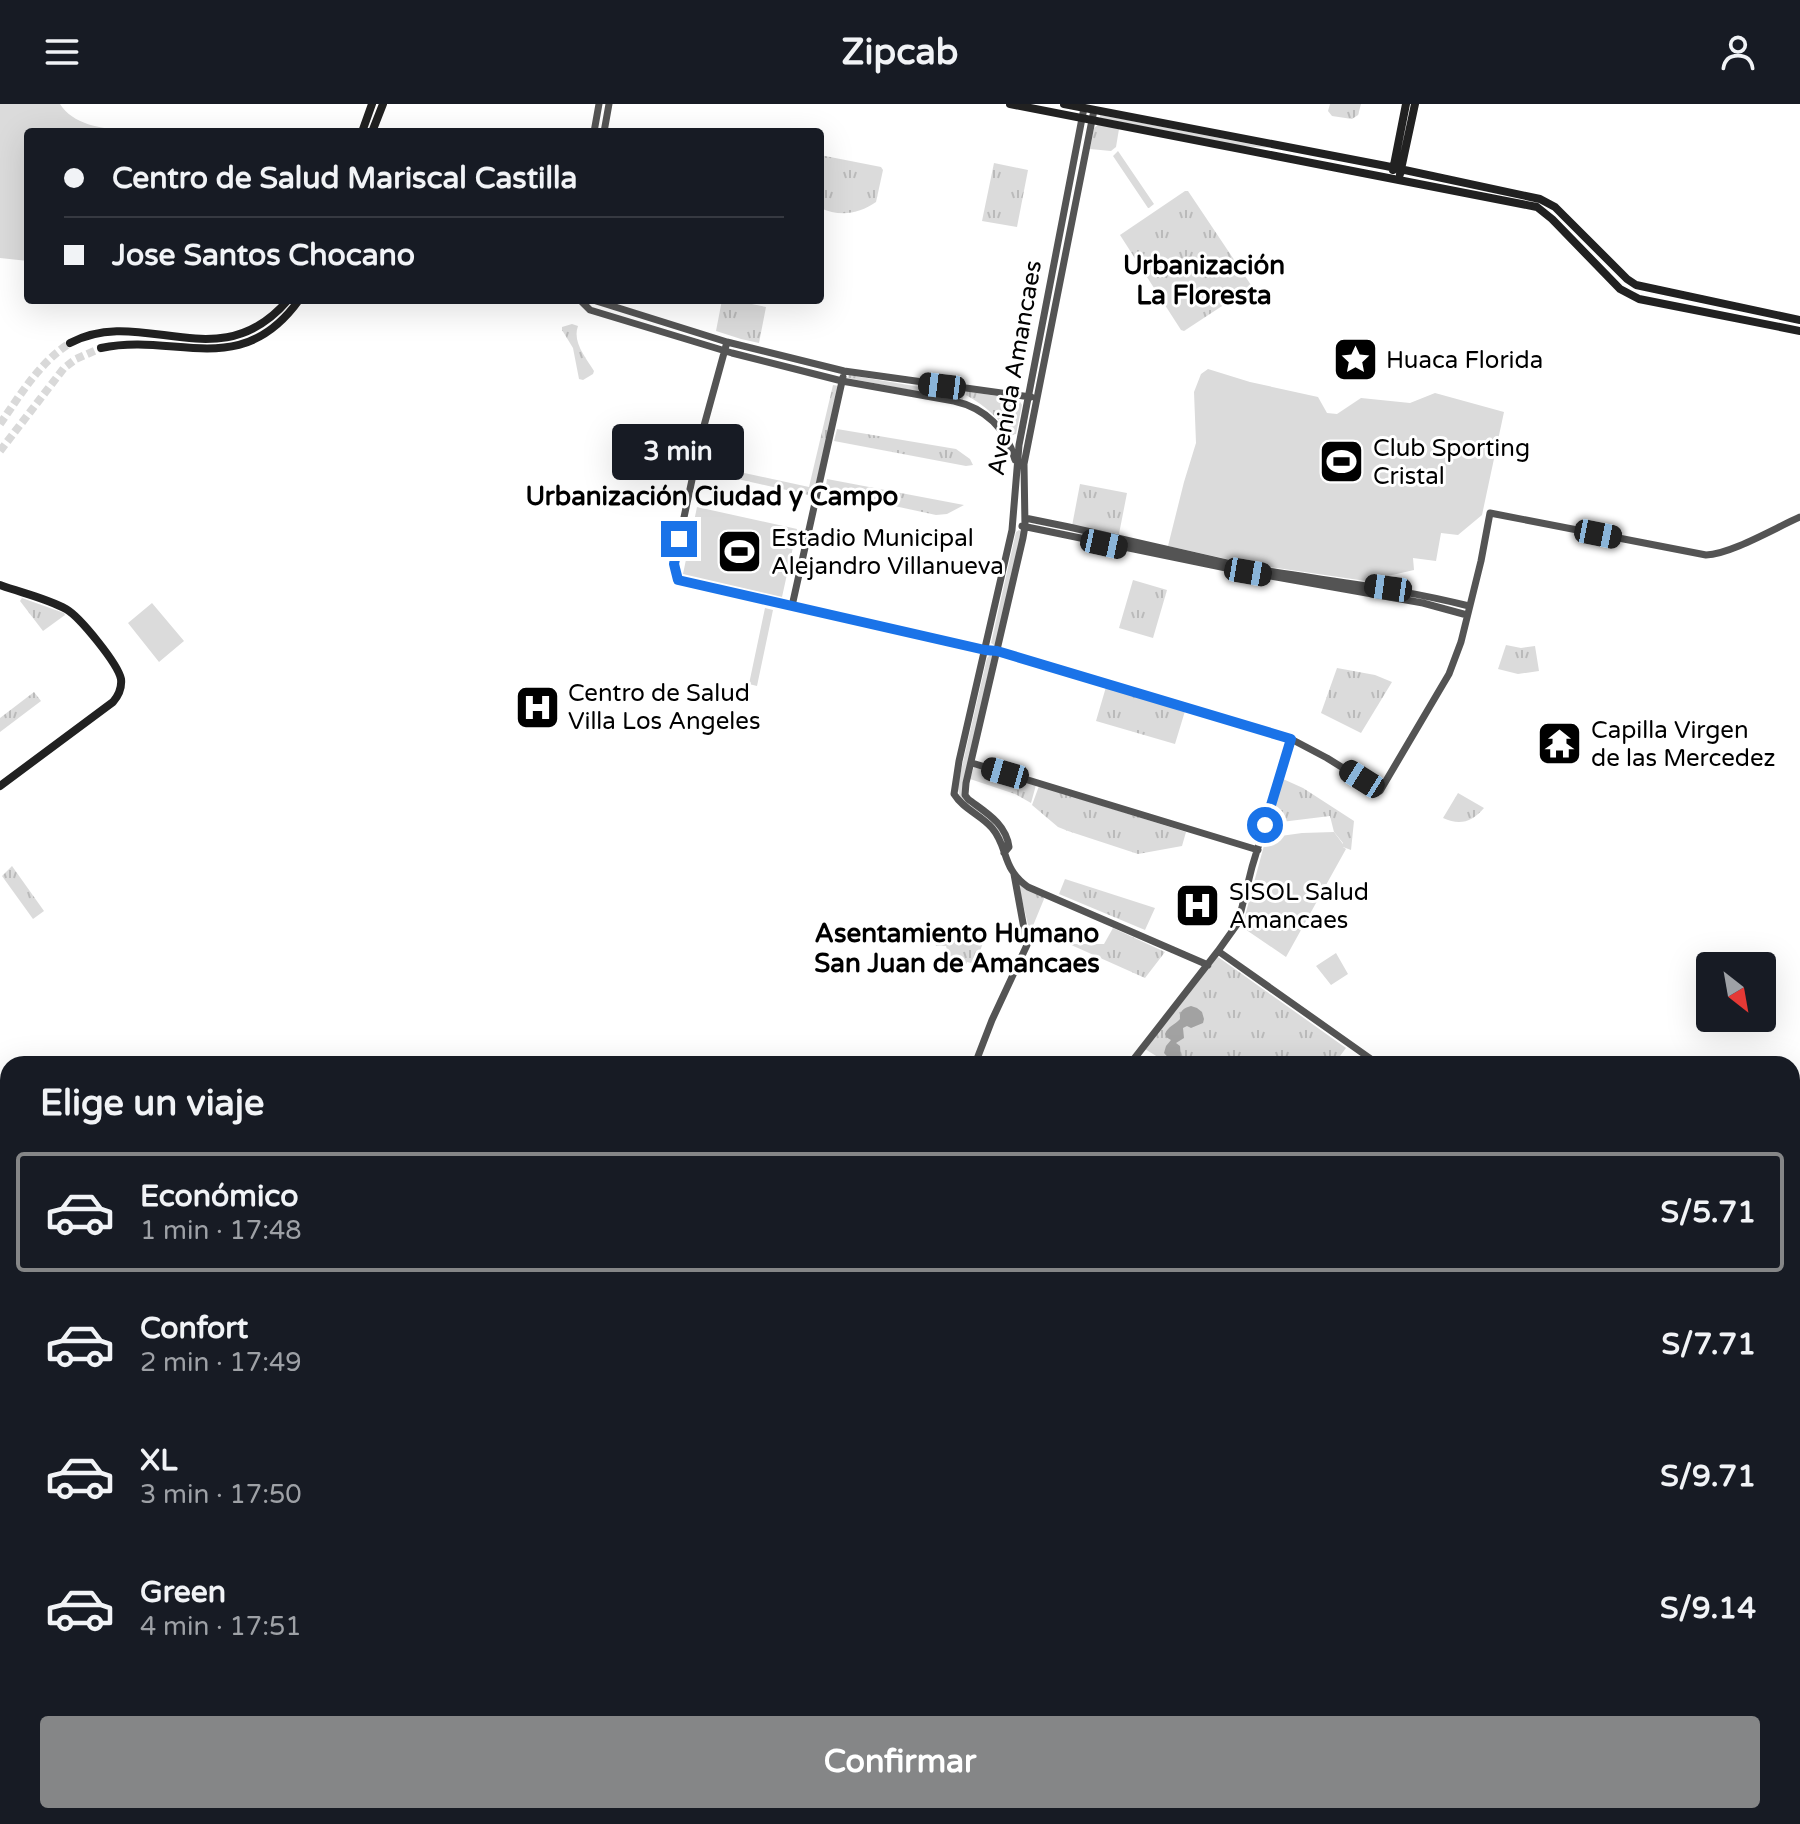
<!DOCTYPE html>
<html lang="es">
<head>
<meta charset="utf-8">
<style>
	:root { --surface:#171b24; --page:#20242c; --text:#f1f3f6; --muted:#9ea1a6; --line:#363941; --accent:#858687 }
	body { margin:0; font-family:"Varela Round",sans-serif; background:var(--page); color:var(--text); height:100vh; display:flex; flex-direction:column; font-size:30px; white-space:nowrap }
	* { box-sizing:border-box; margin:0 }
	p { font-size:26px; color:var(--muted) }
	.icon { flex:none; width:44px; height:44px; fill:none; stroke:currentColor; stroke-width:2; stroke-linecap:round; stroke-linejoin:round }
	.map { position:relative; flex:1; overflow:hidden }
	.sheet { position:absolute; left:0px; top:952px; width:1800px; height:768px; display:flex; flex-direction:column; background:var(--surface); border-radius:24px 24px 0 0; box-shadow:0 8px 32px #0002 }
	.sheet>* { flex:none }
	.banner { position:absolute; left:24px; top:24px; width:800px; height:176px; border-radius:8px; box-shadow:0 8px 32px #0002; display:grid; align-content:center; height:176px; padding:0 40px; background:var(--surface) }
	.needle { width:52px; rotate:149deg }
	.fabs { position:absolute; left:1696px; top:848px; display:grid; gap:16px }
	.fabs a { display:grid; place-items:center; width:80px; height:80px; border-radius:8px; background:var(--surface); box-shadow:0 8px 32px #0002; font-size:40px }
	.end { position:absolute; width:36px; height:36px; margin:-18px; border:10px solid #1a73e8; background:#fff; box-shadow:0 0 0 4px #fff }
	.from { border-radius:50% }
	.bubble { position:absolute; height:56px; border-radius:8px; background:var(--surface); box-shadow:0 8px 32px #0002; font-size:26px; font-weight:800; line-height:56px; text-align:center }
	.car { position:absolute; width:24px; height:48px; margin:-24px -12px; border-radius:10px; box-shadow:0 0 6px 2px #0007; background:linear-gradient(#222 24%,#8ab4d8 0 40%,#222 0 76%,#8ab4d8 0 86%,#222 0) }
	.banner b { display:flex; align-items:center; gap:28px; height:76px; font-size:30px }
	.banner b+b { border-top:2px solid var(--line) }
	.banner i { width:20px; height:20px; background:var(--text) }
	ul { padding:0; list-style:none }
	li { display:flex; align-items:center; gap:24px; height:120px; margin:0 16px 12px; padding:0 24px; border:4px solid transparent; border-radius:8px }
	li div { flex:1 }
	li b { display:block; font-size:30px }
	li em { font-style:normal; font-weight:800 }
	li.selected { border-color:var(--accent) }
	li>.icon { width:72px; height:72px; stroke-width:1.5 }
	h2 { padding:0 40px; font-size:36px; line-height:96px }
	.button { display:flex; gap:16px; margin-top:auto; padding:16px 40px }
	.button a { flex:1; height:92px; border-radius:8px; background:var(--accent); color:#fff; font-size:32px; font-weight:800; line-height:92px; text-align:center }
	header { display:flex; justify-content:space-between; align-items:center; height:104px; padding:0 40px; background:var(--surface); font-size:36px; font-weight:800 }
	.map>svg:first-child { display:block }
</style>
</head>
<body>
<header><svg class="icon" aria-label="menu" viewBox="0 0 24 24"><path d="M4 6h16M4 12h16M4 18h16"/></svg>Zipcab<svg class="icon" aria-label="person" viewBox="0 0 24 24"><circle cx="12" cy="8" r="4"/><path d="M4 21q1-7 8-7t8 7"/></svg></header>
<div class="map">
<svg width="1800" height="1720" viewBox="0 0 1800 1720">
	<defs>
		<pattern id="park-tufts" width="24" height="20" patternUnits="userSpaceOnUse" patternTransform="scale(2)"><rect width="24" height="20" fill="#dbdbdb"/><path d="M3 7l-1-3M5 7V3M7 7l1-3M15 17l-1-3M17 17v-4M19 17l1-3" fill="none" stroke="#bababa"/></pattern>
	</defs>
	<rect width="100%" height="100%" fill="#fff"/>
	<path fill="#dbdbdb" d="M0 0H60C72 20 102 25 123 26L124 28H28V157L0 154Z
		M1100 11 1122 15 1271 44 1242 42 1100 14Z
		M1118 47 1154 100 1149 104H1148L1113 52Z
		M1208 265 1250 278 1318 293 1327 309 1337 310 1361 294 1410 299 1435 289 1504 308 1482 411 1458 431 1441 429 1436 457 1413 454 1414 466 1366 477 1249 460 1168 442 1184 378 1196 339 1194 288 1201 270Z
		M697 403 797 425 782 493 683 470Z
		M1019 426 1022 428 996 540 994 541 991 539 1016 428Z
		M152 499 184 537 159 558 128 519Z
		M765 504 773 506 757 582 749 580Z
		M990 551 992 552 963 689 989 711 1005 733 1004 739C999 732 995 723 990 717 977 702 957 703 958 680L987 554Z
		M1334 728 1343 740V743L1346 745 1286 853 1242 823 1266 734 1302 729Z
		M1336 849 1348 870 1331 881 1316 862Z
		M1792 1450 1800 1452V1720H940L941 1712H1792Z"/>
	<path fill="url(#park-tufts)" d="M1330 0H1361L1358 11 1352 15 1332 12 1328 7Z
		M1099 20 1119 25 1116 43 1111 47 1090 45 1094 24Z
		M820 51 881 63 883 66 876 98C859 110 840 113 820 104Z
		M994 59 1028 66 1017 123 982 117Z
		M1185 87H1188L1251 181V183L1184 227 1181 226 1120 131Z
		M722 196H732L766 203 759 239 741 235 716 227Z
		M572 220 578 222C572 238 586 254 594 267L593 270 583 276 579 275 573 244 562 226V223Z
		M849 271 920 283 964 287 963 296 847 274Z
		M833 281 839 282 813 392 702 367 701 364 707 334H711L707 361 809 383Z
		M967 287 1019 296 1022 301 1016 330 1011 331C998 314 986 302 966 291Z
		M837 325 956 345 970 355 973 361 966 362 834 337Z
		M827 375 964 401 947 410 936 411 825 387Z
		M1080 380 1127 389 1119 430 1072 422Z
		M1133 476 1167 486 1153 534 1119 524Z
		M22 494 64 509 65 511 43 527 20 497Z
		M1506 541 1521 544 1535 542 1539 567 1518 570 1498 565Z
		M1337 564 1375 571 1392 578 1361 629 1321 609Z
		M1106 583 1185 607 1175 640 1096 617Z
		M34 588 41 597 0 628V614Z
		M974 663 1036 681 1031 699 1015 690 970 675Z
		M1283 675 1303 684 1354 717 1351 746 1343 743V739L1334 728 1330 712 1273 719 1270 721Z
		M1039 682 1186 728 1182 742 1138 750 1068 727 1058 723 1032 701Z
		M1458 689 1484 704C1472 718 1460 722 1443 714Z
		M12 762 44 807 33 815 2 772Z
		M1065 775 1155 804 1145 826 1059 790Z
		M1018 779 1043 791 1044 795 1030 829Z
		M980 822 983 839 975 860 967 858 962 869 953 868 946 842H936L934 835 943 829Z
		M1113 824 1165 848 1145 874 1069 840H1104Z
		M1218 853 1346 944 1334 960H1169L1145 945Z
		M4 1419 8 1444V1507L0 1493V1421Z"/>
	<path fill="#a2a2a2" d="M1191 902 1197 904 1202 908 1204 915 1203 919 1191 924 1187 922 1183 924 1184 934 1176 939 1180 942 1181 955 1178 960H1174L1164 949 1166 942 1171 936 1166 933 1165 930C1168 922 1175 921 1180 915 1179 907 1184 904 1191 902Z"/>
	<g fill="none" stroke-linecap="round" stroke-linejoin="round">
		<path stroke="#d9d9d9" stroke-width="8" stroke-dasharray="8 4" stroke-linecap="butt" d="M0 320C21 290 39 259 70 239
			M0 347 64 264 76 255 101 244"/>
		<defs>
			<path id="primary" d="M0 1589 8 1606
				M0 1616 8 1633
				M43 1712 46 1720
				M55 1712 59 1720"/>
		</defs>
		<use href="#primary" stroke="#dbdbdb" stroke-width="13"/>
		<path stroke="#545454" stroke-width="7" d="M1084 4 1019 341 1012 426 959 657 954 690C963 705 981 711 992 724 1009 744 1001 764 1028 783L1208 861
			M594 28 599 0
			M604 28 609 0
			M580 196 590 206 732 249 842 277 954 297C985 304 1007 325 1015 356
			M593 196 727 238 844 267 1031 293
			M727 238 702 329 674 460 678 476 985 546 997 547 1040 559 1291 635 1327 654 1380 687 1449 570 1461 538 1481 457 1490 409 1706 451C1731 450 1775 424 1800 413
			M1025 414 1069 423 1231 460
			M1022 422 1231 465 1423 499 1467 511
			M1255 465C1327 477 1399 484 1469 502
			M792 502 843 273
			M972 659 1258 746
			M1004 749 1009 743C1006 719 985 708 968 695L965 691 966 679 1023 434 1025 422 1024 360 1094 6
			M1218 847 1378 960
			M975 960 992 916 1027 841 1014 770
			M1130 960 1218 847 1238 819 1252 763 1291 635
			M1792 1157 1800 1160
			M0 1300 8 1307
			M214 1712 219 1720"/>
		<path stroke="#212121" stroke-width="8" d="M1010 0 1537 103 1552 115 1620 185 1639 195 1800 227
			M1064 0 1386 62 1540 95 1555 103 1627 175 1636 181 1800 216
			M362 28 372 0
			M372 28 383 0
			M1393 66 1406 0
			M1400 70 1415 0
			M70 239C143 200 219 277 288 196
			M101 244C176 228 241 277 299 196
			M0 481C22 489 46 494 66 505 80 513 118 560 121 575 122 584 119 591 113 598L0 682"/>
		<use href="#primary" stroke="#000" stroke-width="9"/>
	</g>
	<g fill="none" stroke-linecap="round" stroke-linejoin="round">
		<path stroke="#1a73e8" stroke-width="10" d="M679 435 674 460 678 476 985 546 997 547 1291 635 1265 721"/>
	</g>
	<defs>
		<symbol id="sight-square" viewBox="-11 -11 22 22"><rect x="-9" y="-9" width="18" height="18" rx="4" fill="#000" stroke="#fff"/><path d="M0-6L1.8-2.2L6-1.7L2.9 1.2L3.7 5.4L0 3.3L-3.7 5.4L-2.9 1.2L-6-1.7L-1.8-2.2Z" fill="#fff"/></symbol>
		<symbol id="stadium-square" viewBox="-11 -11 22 22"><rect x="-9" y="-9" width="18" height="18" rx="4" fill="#000" stroke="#fff"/><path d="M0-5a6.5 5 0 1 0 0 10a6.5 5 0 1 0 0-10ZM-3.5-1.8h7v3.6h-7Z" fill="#fff"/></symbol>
		<symbol id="hospital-square" viewBox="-11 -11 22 22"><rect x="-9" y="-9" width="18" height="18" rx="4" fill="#000" stroke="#fff"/><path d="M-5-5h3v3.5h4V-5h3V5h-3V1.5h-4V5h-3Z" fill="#fff"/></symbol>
		<symbol id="temple-square" viewBox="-11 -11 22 22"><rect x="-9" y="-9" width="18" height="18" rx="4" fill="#000" stroke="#fff"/><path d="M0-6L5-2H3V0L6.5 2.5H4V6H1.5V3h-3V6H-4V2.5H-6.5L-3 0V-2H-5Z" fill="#fff"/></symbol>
	</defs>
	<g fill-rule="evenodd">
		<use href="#sight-square" x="1330" y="230" width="51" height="51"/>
		<use href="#stadium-square" x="1316" y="332" width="51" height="51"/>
		<use href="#stadium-square" x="714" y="422" width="51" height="51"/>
		<use href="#hospital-square" x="512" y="578" width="51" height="51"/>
		<use href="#temple-square" x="1534" y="614" width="51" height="51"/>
		<use href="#hospital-square" x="1172" y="776" width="51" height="51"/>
	</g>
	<g text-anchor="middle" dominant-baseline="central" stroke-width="6" stroke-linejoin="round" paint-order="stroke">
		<g font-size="24" fill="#000" stroke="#fff" text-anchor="start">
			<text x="1386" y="256">Huaca Florida</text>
			<text x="1373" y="344">Club Sporting<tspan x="1373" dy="28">Cristal</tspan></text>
			<text x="771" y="434">Estadio Municipal<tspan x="771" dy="28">Alejandro Villanueva</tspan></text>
			<text x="568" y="589">Centro de Salud<tspan x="568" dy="28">Villa Los Angeles</tspan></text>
			<text x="1591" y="626">Capilla Virgen<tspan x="1591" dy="28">de las Mercedez</tspan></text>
			<text x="1229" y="788">SISOL Salud<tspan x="1229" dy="28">Amancaes</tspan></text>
		</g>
		<g font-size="24" fill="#000" stroke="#fff">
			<text transform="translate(1015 264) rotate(-80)">Avenida Amancaes</text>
		</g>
		<g font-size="26" font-weight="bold" fill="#000" stroke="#fff">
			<text x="1204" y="161">Urbanización<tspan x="1204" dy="30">La Floresta</tspan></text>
			<text x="712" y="392">Urbanización Ciudad y Campo</text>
			<text x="957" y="829">Asentamiento Humano<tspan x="957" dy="30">San Juan de Amancaes</tspan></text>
		</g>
	</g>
</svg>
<div class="fabs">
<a><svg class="needle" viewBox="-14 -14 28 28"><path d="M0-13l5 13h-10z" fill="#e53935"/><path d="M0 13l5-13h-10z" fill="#9ea1a6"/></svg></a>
</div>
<i class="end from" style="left:1265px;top:721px"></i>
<i class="end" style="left:679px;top:435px"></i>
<div class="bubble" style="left:612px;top:320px;width:132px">3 min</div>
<i class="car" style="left:942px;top:282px;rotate:277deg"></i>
<i class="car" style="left:1598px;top:430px;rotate:101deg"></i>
<i class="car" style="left:1104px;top:440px;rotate:102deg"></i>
<i class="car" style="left:1248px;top:468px;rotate:100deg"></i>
<i class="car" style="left:1388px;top:484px;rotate:278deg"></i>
<i class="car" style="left:1005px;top:669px;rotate:286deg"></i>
<i class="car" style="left:1362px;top:675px;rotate:302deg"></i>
<div class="banner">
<b><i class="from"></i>Centro de Salud Mariscal Castilla</b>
<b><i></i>Jose Santos Chocano</b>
</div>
<section class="sheet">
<h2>Elige un viaje</h2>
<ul>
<li class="selected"><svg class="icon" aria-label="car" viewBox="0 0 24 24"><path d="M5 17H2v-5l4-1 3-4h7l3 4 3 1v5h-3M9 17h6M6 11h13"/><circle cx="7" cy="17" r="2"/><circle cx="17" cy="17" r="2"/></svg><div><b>Económico</b><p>1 min · 17:48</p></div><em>S/5.71</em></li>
<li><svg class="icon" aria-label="car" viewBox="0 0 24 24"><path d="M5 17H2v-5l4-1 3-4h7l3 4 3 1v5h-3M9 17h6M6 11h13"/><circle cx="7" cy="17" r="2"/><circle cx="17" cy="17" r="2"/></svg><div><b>Confort</b><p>2 min · 17:49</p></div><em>S/7.71</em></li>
<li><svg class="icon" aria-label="car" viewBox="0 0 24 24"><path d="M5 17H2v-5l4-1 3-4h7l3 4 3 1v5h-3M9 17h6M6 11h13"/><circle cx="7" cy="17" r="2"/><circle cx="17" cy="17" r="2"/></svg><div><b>XL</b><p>3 min · 17:50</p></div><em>S/9.71</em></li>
<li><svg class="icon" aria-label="car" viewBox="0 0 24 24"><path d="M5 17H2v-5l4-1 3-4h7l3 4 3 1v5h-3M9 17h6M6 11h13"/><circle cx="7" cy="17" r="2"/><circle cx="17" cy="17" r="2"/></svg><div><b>Green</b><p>4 min · 17:51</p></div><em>S/9.14</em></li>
</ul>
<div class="button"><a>Confirmar</a></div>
</section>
</div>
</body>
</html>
